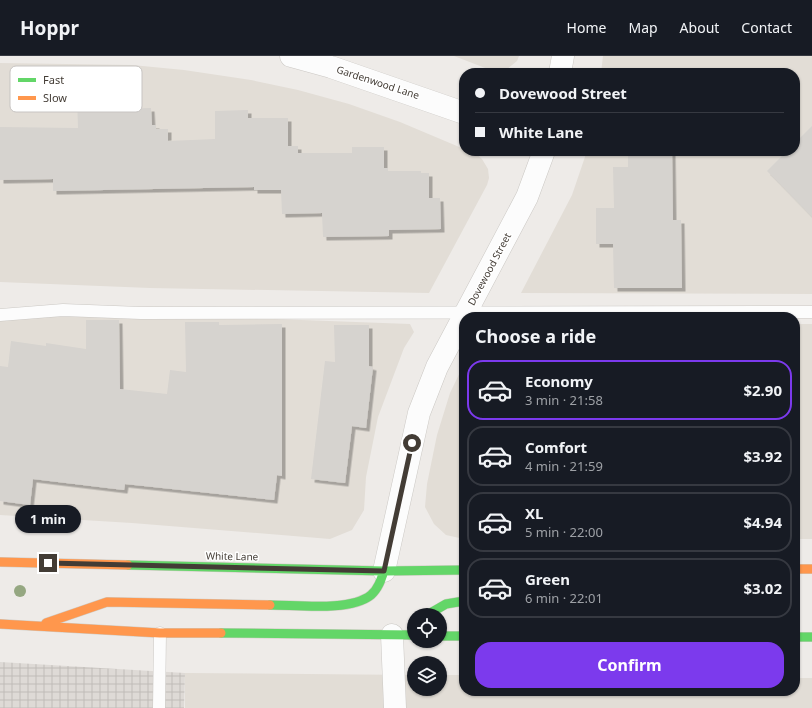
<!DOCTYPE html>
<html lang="en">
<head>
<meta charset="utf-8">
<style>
	:root { --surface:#171b24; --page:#242831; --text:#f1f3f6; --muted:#9ea1a6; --line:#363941; --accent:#7c3aed }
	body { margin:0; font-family:"Noto Sans",sans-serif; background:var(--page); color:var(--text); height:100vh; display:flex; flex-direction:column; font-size:15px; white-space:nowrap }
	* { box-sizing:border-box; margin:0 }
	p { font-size:13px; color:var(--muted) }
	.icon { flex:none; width:22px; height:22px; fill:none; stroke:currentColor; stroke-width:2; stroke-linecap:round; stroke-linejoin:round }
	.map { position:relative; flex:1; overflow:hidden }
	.panel { position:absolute; left:459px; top:256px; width:341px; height:384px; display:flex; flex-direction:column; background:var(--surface); border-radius:16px; box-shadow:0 1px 3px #0004 }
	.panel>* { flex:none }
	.top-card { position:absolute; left:459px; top:12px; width:341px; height:88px; border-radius:16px; box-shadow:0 1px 3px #0004; display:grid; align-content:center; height:88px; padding:0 16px; background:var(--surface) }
	.tools { position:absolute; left:407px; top:552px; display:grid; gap:8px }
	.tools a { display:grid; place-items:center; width:40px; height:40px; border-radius:50%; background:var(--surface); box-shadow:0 1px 3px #0004; font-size:20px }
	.end { position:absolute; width:18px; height:18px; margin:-9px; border:5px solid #433c35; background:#fff; box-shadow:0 0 0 2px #fff }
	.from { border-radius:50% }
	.bubble { position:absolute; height:28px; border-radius:14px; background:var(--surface); box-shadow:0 1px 3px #0004; font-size:13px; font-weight:700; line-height:28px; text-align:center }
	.top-card b { display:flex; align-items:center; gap:14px; height:38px; font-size:15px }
	.top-card b+b { border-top:1px solid var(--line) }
	.top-card i { width:10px; height:10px; background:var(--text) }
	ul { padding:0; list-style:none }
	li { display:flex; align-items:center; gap:12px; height:60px; margin:0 8px 6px; padding:0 8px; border:2px solid var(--line); border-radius:16px }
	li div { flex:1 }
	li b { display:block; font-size:15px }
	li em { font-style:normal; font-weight:700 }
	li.current { border-color:var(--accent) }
	li>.icon { width:36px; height:36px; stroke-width:1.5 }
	h2 { padding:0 16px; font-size:18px; line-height:48px }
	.primary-button { display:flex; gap:8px; margin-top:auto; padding:8px 16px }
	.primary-button a { flex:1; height:46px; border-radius:16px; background:var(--accent); color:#fff; font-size:16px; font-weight:700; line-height:46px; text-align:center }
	header { display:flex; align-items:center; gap:24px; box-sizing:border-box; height:56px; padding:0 20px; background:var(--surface); border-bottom:1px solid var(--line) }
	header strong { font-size:19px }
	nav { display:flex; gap:22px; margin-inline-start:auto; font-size:14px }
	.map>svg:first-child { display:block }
</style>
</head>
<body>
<header>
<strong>Hoppr</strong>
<nav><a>Home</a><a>Map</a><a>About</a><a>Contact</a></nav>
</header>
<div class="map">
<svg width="812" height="652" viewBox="0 0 812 652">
	<defs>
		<pattern id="industrial-grid" width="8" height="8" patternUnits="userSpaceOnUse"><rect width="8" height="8" fill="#dedad6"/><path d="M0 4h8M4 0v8" fill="none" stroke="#c0bcb8"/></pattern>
		<filter id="shadow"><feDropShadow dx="3.5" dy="3.5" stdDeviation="0" flood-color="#0004"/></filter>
	</defs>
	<rect width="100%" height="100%" fill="#eeebe8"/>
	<path fill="#e2ddd6" d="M454 0H519L517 5 506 14 493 15Z
		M603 0H812V238L521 237 572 139 587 95H795V17H601Z
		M0 7 132 9 184 14 251 24 298 34 349 48 400 66 464 93V95L476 98 482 103 488 113 489 122 487 129 429 237 150 232 0 226Z
		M0 253 410 268 414 276 404 292 378 361 366 421 364 454 352 474 330 483 132 467 0 459Z
		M795 268H812V483H795Z
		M464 308V483L446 479 434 468 425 451 427 428 437 379 450 337Z
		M185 617 414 619V633H440V619H464V635H795V622H812V652H185Z"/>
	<path fill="url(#industrial-grid)" d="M0 606 185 617 184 652H0Z"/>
	<path fill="#d6d3cf" filter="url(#shadow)" d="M111 41 112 53 151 52 152 69H156V73H168V85L215 83V55L248 54V62H288V90H298V97H352V91H384V112H388V115H421V117H429V142H440L441 173 389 174V180L323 181 322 157 282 158 281 134H254V131L53 135V123L0 124V71L78 72 77 42Z
		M812 70V161L767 115 787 95H795V87Z
		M628 95H672L673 164H681L682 232H614L613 188H596V152H614L613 111H628Z
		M86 264H119L120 333 167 338 170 314 186 316 185 266H219V269L282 268V420L277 419 274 444 125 428 124 434 33 423 30 449 0 445V310L8 311 11 285 46 290V287L86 293Z
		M334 269H369V310L373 311 366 372 352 370 345 427 311 423 325 305 335 306Z"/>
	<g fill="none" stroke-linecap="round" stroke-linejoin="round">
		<defs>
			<path id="lane" d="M0 259 63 254 141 257 812 256
				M159 652 160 577"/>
			<path id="street" d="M291 0 331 11 464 57
				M560 17 563 0
				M384 515 419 357 437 311 527 141 544 95
				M392 579 395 652"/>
			<path id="fast" d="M128 509 384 515 464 514
				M270 549C297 549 350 556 371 539 378 533 381 524 384 515
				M427 559 446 548 464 545
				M221 577 414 579
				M440 580H464
				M795 581H812"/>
			<path id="slow" d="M0 506 128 509
				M795 513H812
				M46 567 107 546 270 549
				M0 568 160 577H221"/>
		</defs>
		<use href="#lane" stroke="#cbc8c4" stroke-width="13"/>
		<use href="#street" stroke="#cbc8c4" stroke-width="23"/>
		<use href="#fast" stroke="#cfcac2" stroke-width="10"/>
		<use href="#slow" stroke="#cfcac2" stroke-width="10"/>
		<use href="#lane" stroke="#fcfcfc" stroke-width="12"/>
		<use href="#street" stroke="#fcfcfc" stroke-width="22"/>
		<use href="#fast" stroke="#63d668" stroke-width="9"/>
		<use href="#slow" stroke="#ff974d" stroke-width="9"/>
	</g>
	<circle fill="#95a781" cx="20" cy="535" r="6"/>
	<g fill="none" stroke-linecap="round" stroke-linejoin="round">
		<path stroke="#433c35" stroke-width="5" d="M48 507 384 515 412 387"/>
	</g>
	<g text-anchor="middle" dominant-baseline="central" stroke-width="3" stroke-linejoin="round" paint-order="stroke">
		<g font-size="10" fill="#433c35" stroke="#fff">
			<text transform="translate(378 26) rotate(18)">Gardenwood Lane</text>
			<text transform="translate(489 213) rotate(-62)">Dovewood Street</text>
			<text transform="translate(232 500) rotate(1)">White Lane</text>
		</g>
	</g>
	<rect x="10" y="10" width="132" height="46" rx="6" fill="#fff" stroke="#c7c4c2" stroke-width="1"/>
	<rect x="18" y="22" width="18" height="4" fill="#63d668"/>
	<rect x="18" y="40" width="18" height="4" fill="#ff974d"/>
	<g font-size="11" fill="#433c35">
		<text x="43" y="28">Fast</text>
		<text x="43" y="46">Slow</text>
	</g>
</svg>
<div class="tools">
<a><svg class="icon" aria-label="locate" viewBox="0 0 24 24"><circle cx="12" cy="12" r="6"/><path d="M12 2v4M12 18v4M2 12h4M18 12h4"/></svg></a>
<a><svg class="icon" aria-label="layers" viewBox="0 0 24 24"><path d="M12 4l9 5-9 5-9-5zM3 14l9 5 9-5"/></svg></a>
</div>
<i class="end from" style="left:412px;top:387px"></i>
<i class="end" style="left:48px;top:507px"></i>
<div class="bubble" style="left:15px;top:449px;width:66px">1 min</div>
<div class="top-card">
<b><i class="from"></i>Dovewood Street</b>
<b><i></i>White Lane</b>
</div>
<section class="panel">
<h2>Choose a ride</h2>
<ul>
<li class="current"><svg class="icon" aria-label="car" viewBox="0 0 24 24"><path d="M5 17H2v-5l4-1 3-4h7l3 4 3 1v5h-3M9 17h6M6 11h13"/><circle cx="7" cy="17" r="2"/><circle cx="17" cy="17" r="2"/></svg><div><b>Economy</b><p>3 min · 21:58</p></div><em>$2.90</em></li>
<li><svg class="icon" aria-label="car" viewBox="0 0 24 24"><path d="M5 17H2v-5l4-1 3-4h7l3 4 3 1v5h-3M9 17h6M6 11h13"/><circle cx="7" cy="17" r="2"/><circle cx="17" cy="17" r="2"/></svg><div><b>Comfort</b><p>4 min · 21:59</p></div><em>$3.92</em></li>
<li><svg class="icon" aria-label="car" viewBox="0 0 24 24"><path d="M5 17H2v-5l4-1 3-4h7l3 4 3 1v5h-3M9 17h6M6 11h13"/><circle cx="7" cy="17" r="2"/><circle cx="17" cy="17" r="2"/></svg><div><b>XL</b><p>5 min · 22:00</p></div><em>$4.94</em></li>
<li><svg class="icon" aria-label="car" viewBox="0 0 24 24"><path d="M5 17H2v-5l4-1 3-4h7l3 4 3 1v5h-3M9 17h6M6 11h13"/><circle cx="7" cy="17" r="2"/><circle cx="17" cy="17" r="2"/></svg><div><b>Green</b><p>6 min · 22:01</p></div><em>$3.02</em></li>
</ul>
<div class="primary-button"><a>Confirm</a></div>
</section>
</div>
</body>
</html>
